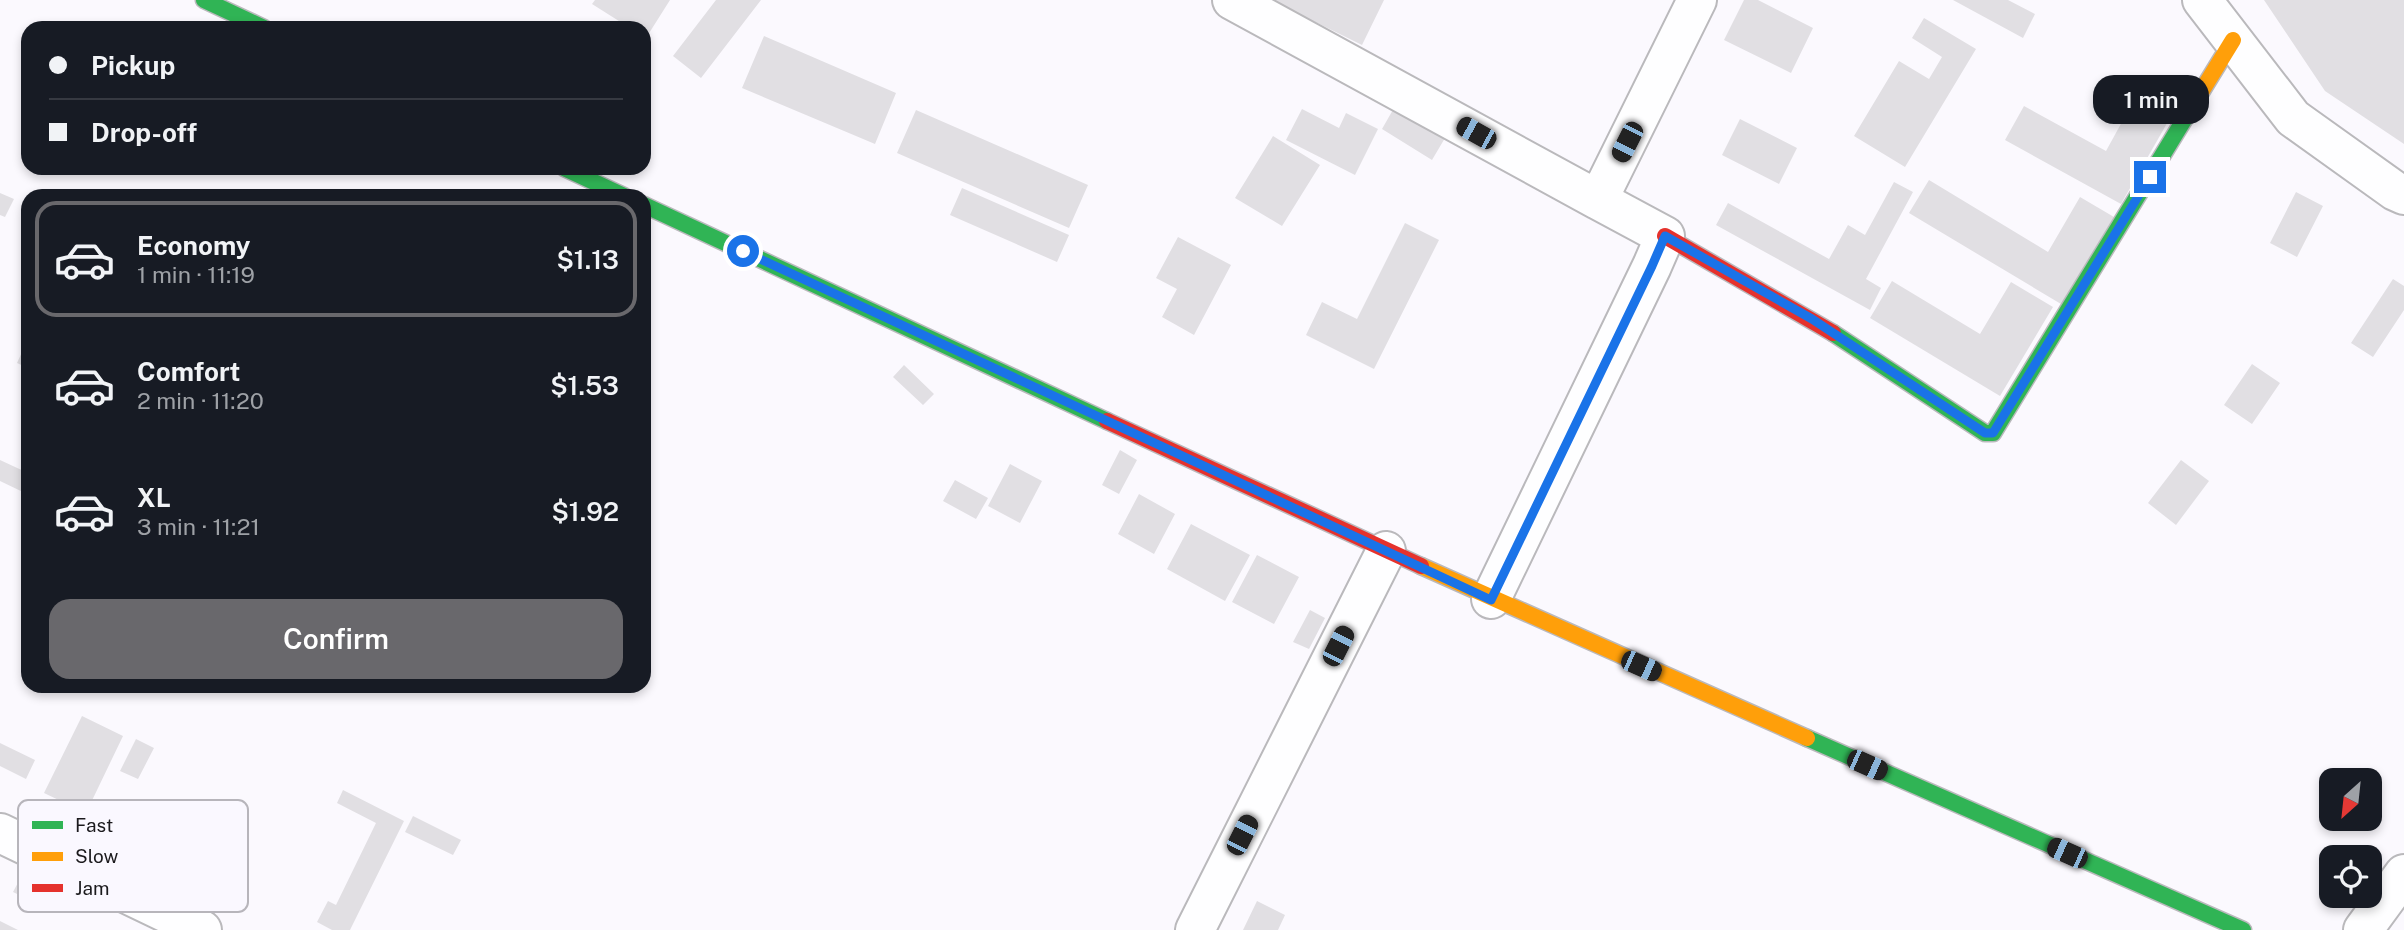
<!DOCTYPE html>
<html lang="en">
<head>
<meta charset="utf-8">
<style>
	:root { --surface:#171b24; --page:#20242c; --text:#f1f3f6; --muted:#9ea1a6; --line:#363941; --accent:#69686c }
	body { margin:0; font-family:"Public Sans",sans-serif; background:var(--page); color:var(--text); height:100vh; display:flex; flex-direction:column; font-size:26px; white-space:nowrap }
	* { box-sizing:border-box; margin:0 }
	p { font-size:23px; color:var(--muted) }
	.icon { flex:none; width:38px; height:38px; fill:none; stroke:currentColor; stroke-width:2; stroke-linecap:round; stroke-linejoin:round }
	.map { position:relative; flex:1; overflow:hidden }
	.sheet { position:absolute; left:21px; top:189px; width:630px; height:504px; display:flex; flex-direction:column; background:var(--surface); border-radius:21px; box-shadow:0 4px 10px #0003 }
	.sheet>* { flex:none }
	.hud { position:absolute; left:21px; top:21px; width:630px; height:154px; border-radius:21px; box-shadow:0 4px 10px #0003; display:grid; align-content:center; height:154px; padding:0 28px; background:var(--surface) }
	.needle { width:46px; rotate:207deg }
	.buttons { position:absolute; left:2319px; top:768px; display:grid; gap:14px }
	.buttons a { display:grid; place-items:center; width:63px; height:63px; border-radius:14px; background:var(--surface); box-shadow:0 4px 10px #0003; font-size:35px }
	.end { position:absolute; width:32px; height:32px; margin:-16px; border:9px solid #1a73e8; background:#fff; box-shadow:0 0 0 4px #fff }
	.from { border-radius:50% }
	.bubble { position:absolute; height:49px; border-radius:21px; background:var(--surface); box-shadow:0 4px 10px #0003; font-size:23px; font-weight:600; line-height:49px; text-align:center }
	.car { position:absolute; width:21px; height:42px; margin:-21px -10px; border-radius:9px; box-shadow:0 0 5px 2px #0007; background:linear-gradient(#222 24%,#8ab4d8 0 40%,#222 0 76%,#8ab4d8 0 86%,#222 0) }
	.hud b { display:flex; align-items:center; gap:24px; height:66px; font-size:26px }
	.hud b+b { border-top:2px solid var(--line) }
	.hud i { width:18px; height:18px; background:var(--text) }
	ul { padding:12px 0 0; list-style:none }
	li { display:flex; align-items:center; gap:21px; height:116px; margin:0 14px 10px; padding:0 14px; border:4px solid transparent; border-radius:21px }
	li div { flex:1 }
	li b { display:block; font-size:26px }
	li em { font-style:normal; font-weight:600 }
	li.on { border-color:var(--accent) }
	li>.icon { width:63px; height:63px; stroke-width:1.5 }
	.button { display:flex; gap:14px; margin-top:auto; padding:14px 28px }
	.button a { flex:1; height:80px; border-radius:21px; background:var(--accent); color:#fff; font-size:28px; font-weight:600; line-height:80px; text-align:center }
	.map>svg:first-child { display:block }
</style>
</head>
<body>
<div class="map">
<svg width="2404" height="930" viewBox="0 0 2404 930">
	<rect width="100%" height="100%" fill="#fbf9fe"/>
	<path fill="#e1dfe3" d="M595 0H670L646 38 644 28H630L592 4Z
		M716 0H761L701 78 673 56Z
		M1271 0H1384L1362 45Z
		M1744 0H1758L1813 28 1791 73 1724 40Z
		M1953 0H2008L2035 14 2023 38Z
		M2264 0H2404V144L2325 91Z
		M1924 18 1976 49 1905 167 1854 136 1899 61 1929 79 1942 57 1912 38Z
		M764 36 896 93 875 144 742 88Z
		M2139 91 2174 111 2121 204 2005 140 2024 106 2106 151Z
		M1394 108 1445 138 1432 160 1382 129Z
		M1302 109 1339 128 1346 113 1378 129 1355 175 1286 140Z
		M916 110 1088 185 1069 228 897 153Z
		M1740 119 1797 148 1779 184 1722 155Z
		M1273 136 1320 165 1282 226 1235 198Z
		M1929 180 2048 252 2080 197 2114 217 2061 304 1909 213Z
		M1894 182 1913 192 1866 279 1881 288 1870 310 1716 225 1728 203 1829 259 1848 225 1865 235Z
		M962 188 1069 235 1057 262 950 215Z
		M2296 192 2323 206 2297 257 2270 243Z
		M0 193 14 199 5 217 0 215Z
		M1405 223 1439 240 1374 369 1306 335 1322 302 1357 319Z
		M1178 237 1231 265 1194 335 1162 317 1177 289 1156 278Z
		M2393 279 2404 286V310L2373 357 2351 343Z
		M1892 281 1980 334 2011 282 2053 307 2000 396 1870 318Z
		M28 339V368L17 363Z
		M2252 364 2280 383 2252 424 2224 405Z
		M904 365 934 394 923 405 893 377Z
		M1120 450 1137 460 1119 494 1102 485Z
		M0 460 28 473V487L25 493 0 481Z
		M2181 460 2209 481 2176 525 2148 503Z
		M1010 464 1042 481 1020 523 988 506Z
		M955 480 988 498 976 519 943 501Z
		M1139 494 1175 514 1154 554 1118 534Z
		M1191 524 1250 555 1225 601 1167 569Z
		M1257 555 1299 577 1274 624 1232 602Z
		M1310 610 1325 618 1309 649 1293 642Z
		M82 716 123 736 86 813 44 793Z
		M136 739 154 748 138 779 120 771Z
		M0 743 35 760 26 779 0 766Z
		M343 790 404 821 350 930H332L317 922 328 901 336 905 376 823 337 803Z
		M413 816 461 840 453 855 405 832Z
		M21 877 64 899 56 913 13 892Z
		M1257 901 1285 915 1278 930H1243Z
		M0 921 18 930H0Z"/>
	<g fill="none" stroke-linecap="round" stroke-linejoin="round">
		<defs>
			<path id="street" d="M1232 0 1598 200
				M2202 0 2293 118 2395 191 2404 195
				M1491 599 1652 266 1665 236 1598 200 1697 0
				M0 833 202 930
				M1195 930 1386 551
				M2363 930 2404 874"/>
			<path id="fast" d="M204 0 264 28
				M564 168 624 196
				M644 205 1107 421
				M1833 333 1985 433H1993L2187 115
				M1807 738 2243 930"/>
			<path id="slow" d="M2187 115 2233 40
				M1421 566 1807 738"/>
			<path id="jam" d="M1665 236 1833 333
				M1107 421 1421 566"/>
		</defs>
		<use href="#street" stroke="#bab9bc" stroke-width="42"/>
		<use href="#fast" stroke="#bab9bc" stroke-width="19"/>
		<use href="#slow" stroke="#bab9bc" stroke-width="19"/>
		<use href="#jam" stroke="#bab9bc" stroke-width="19"/>
		<use href="#street" stroke="#fefeff" stroke-width="38"/>
		<use href="#fast" stroke="#30b455" stroke-width="16"/>
		<use href="#slow" stroke="#ff9f0a" stroke-width="16"/>
		<use href="#jam" stroke="#e5322d" stroke-width="16"/>
	</g>
	<g fill="none" stroke-linecap="round" stroke-linejoin="round">
		<path stroke="#1a73e8" stroke-width="9" d="M743 251 1491 600 1652 266 1665 236 1812 319 1985 433H1993L2150 177"/>
	</g>
	<rect x="18" y="800" width="230" height="112" rx="10" fill="#faf8ff" stroke="#b7b5bb" stroke-width="2"/>
	<rect x="32" y="821" width="31" height="8" fill="#30b455"/>
	<rect x="32" y="852" width="31" height="9" fill="#ff9f0a"/>
	<rect x="32" y="884" width="31" height="8" fill="#e5322d"/>
	<g font-size="19" fill="#1b1a1d">
		<text x="75" y="832">Fast</text>
		<text x="75" y="863">Slow</text>
		<text x="75" y="895">Jam</text>
	</g>
</svg>
<div class="buttons">
<a><svg class="needle" viewBox="-14 -14 28 28"><path d="M0-13l5 13h-10z" fill="#e53935"/><path d="M0 13l5-13h-10z" fill="#9ea1a6"/></svg></a>
<a><svg class="icon" aria-label="locate" viewBox="0 0 24 24"><circle cx="12" cy="12" r="6"/><path d="M12 2v4M12 18v4M2 12h4M18 12h4"/></svg></a>
</div>
<i class="end from" style="left:743px;top:251px"></i>
<i class="end" style="left:2150px;top:177px"></i>
<div class="bubble" style="left:2093px;top:75px;width:116px">1 min</div>
<i class="car" style="left:1476px;top:133px;rotate:299deg"></i>
<i class="car" style="left:1627px;top:142px;rotate:207deg"></i>
<i class="car" style="left:1338px;top:646px;rotate:27deg"></i>
<i class="car" style="left:1641px;top:666px;rotate:114deg"></i>
<i class="car" style="left:1867px;top:765px;rotate:114deg"></i>
<i class="car" style="left:1242px;top:835px;rotate:27deg"></i>
<i class="car" style="left:2067px;top:853px;rotate:294deg"></i>
<div class="hud">
<b><i class="from"></i>Pickup</b>
<b><i></i>Drop-off</b>
</div>
<section class="sheet">
<ul>
<li class="on"><svg class="icon" aria-label="car" viewBox="0 0 24 24"><path d="M5 17H2v-5l4-1 3-4h7l3 4 3 1v5h-3M9 17h6M6 11h13"/><circle cx="7" cy="17" r="2"/><circle cx="17" cy="17" r="2"/></svg><div><b>Economy</b><p>1 min · 11:19</p></div><em>$1.13</em></li>
<li><svg class="icon" aria-label="car" viewBox="0 0 24 24"><path d="M5 17H2v-5l4-1 3-4h7l3 4 3 1v5h-3M9 17h6M6 11h13"/><circle cx="7" cy="17" r="2"/><circle cx="17" cy="17" r="2"/></svg><div><b>Comfort</b><p>2 min · 11:20</p></div><em>$1.53</em></li>
<li><svg class="icon" aria-label="car" viewBox="0 0 24 24"><path d="M5 17H2v-5l4-1 3-4h7l3 4 3 1v5h-3M9 17h6M6 11h13"/><circle cx="7" cy="17" r="2"/><circle cx="17" cy="17" r="2"/></svg><div><b>XL</b><p>3 min · 11:21</p></div><em>$1.92</em></li>
</ul>
<div class="button"><a>Confirm</a></div>
</section>
</div>
</body>
</html>
